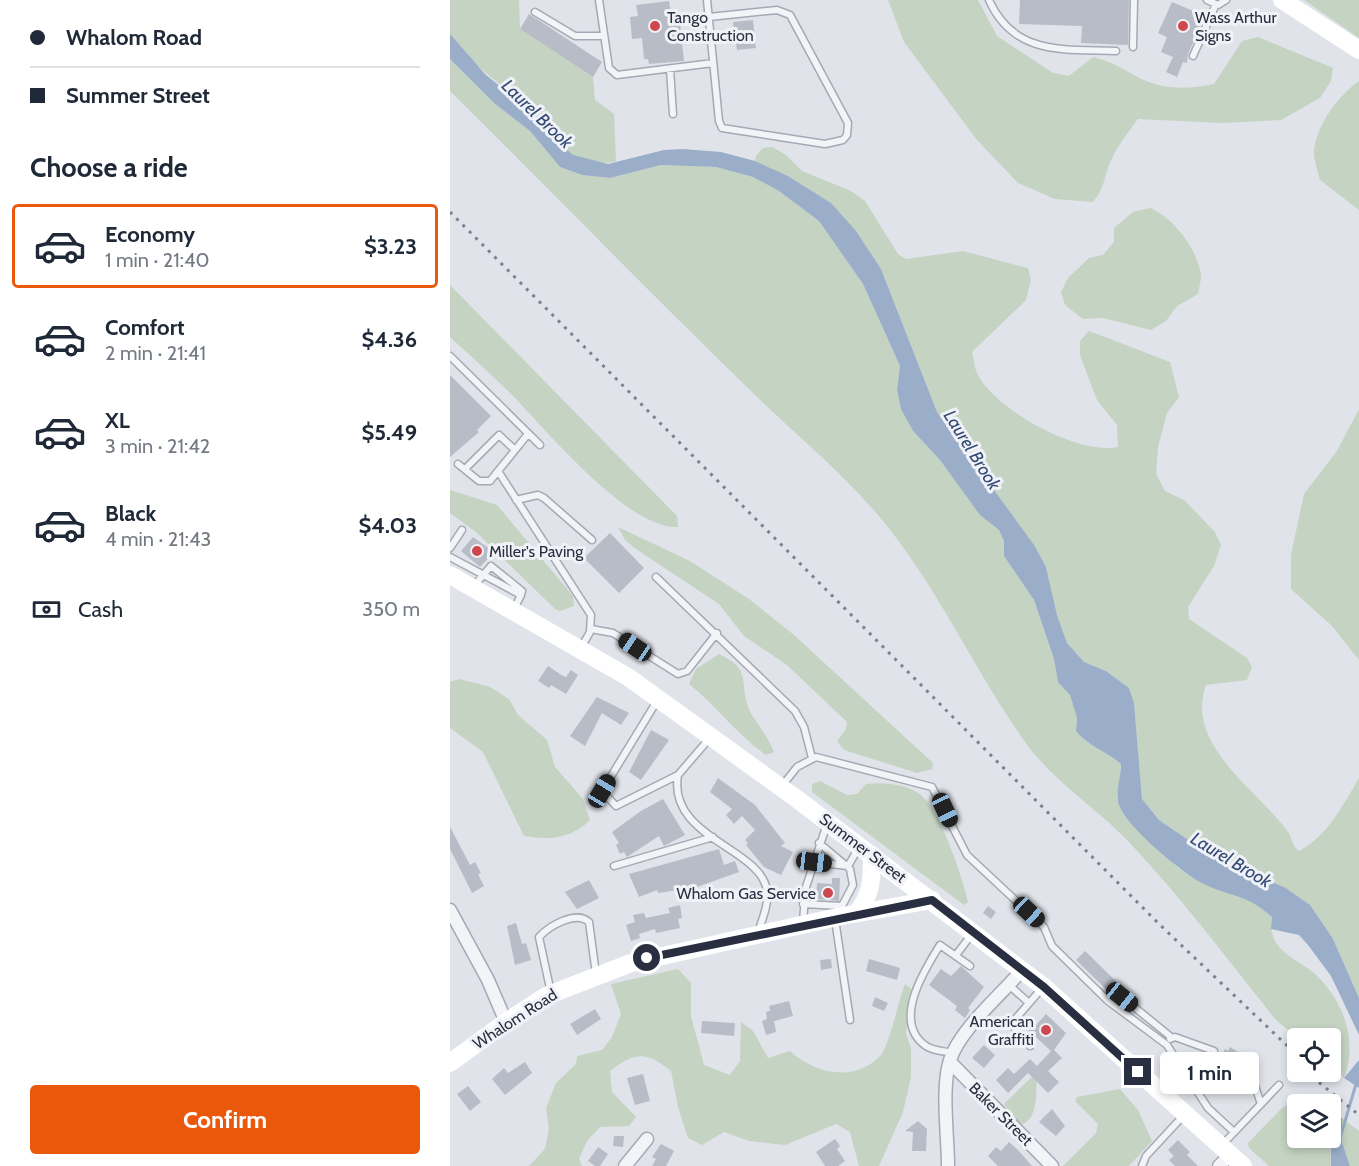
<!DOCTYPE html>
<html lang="en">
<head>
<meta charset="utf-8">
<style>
	:root { --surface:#fff; --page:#f2f2f3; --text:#1f2937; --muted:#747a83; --line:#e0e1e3; --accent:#ea580c }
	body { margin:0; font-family:Cabin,sans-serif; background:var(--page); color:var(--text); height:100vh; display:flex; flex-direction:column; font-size:22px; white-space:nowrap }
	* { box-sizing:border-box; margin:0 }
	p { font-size:20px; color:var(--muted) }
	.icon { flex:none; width:33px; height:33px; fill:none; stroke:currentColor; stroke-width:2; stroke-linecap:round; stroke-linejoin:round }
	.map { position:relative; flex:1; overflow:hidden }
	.panel { display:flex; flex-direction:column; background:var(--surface); width:450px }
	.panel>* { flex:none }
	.banner { display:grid; align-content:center; height:132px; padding:0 30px; background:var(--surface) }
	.tools { position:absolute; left:837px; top:1028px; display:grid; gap:12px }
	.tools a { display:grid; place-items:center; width:54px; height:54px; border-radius:6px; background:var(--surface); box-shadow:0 3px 9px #0003; font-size:30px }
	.end { position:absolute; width:27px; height:27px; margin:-14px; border:8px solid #292f41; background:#fff; box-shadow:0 0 0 3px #fff }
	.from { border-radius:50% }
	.bubble { position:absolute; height:42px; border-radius:6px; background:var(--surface); box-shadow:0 3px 9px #0003; font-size:20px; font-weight:700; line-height:42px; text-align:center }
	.car { position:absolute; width:18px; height:36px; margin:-18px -9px; border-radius:8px; box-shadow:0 0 4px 2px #0007; background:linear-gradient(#222 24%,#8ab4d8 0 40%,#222 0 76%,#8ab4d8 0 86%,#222 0) }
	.banner b { display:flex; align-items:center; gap:21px; height:57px; font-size:22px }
	.banner b+b { border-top:2px solid var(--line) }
	.banner i { width:15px; height:15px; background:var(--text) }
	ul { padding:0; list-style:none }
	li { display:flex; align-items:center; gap:18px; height:84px; margin:0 12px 9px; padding:0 18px; border:3px solid transparent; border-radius:6px }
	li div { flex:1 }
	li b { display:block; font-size:22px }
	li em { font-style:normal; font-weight:700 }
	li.active { border-color:var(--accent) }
	li>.icon { width:54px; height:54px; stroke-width:1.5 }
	h2 { padding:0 30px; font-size:27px; line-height:72px }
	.pay { display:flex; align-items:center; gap:15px; height:66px; padding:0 30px; font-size:22px }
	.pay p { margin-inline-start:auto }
	.action { display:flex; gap:12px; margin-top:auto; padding:12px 30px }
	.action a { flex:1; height:69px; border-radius:6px; background:var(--accent); color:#fff; font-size:24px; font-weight:700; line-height:69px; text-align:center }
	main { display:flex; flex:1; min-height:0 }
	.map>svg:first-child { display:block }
</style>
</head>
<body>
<main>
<section class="panel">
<div class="banner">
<b><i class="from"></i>Whalom Road</b>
<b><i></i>Summer Street</b>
</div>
<h2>Choose a ride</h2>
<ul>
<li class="active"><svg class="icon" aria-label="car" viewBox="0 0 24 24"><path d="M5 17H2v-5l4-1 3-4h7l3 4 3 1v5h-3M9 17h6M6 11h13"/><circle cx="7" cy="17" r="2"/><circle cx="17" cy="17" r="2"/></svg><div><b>Economy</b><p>1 min · 21:40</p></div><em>$3.23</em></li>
<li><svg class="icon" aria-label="car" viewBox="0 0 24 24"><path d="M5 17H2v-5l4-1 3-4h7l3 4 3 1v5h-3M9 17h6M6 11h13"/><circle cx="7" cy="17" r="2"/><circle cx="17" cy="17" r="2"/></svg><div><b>Comfort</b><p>2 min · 21:41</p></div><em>$4.36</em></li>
<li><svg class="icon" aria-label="car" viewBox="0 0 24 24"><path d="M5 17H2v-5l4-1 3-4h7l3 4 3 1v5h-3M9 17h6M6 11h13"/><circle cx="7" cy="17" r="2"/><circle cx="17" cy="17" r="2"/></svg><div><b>XL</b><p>3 min · 21:42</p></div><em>$5.49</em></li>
<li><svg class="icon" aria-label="car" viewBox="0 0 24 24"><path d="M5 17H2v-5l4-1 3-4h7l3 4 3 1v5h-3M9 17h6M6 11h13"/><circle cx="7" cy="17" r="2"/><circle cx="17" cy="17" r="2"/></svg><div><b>Black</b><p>4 min · 21:43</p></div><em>$4.03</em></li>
</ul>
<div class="pay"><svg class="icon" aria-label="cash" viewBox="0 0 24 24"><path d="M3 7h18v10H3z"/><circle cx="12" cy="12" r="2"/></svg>Cash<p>350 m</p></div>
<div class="action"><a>Confirm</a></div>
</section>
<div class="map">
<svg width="909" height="1166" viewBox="0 0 909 1166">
	<rect width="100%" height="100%" fill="#e0e3e9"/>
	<path fill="#c4d3c2" d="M0 0H69L70 29 143 77 145 100 164 114 166 161C153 165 133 162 122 154 108 144 102 131 91 120 61 89 24 70 0 34Z
		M438 0H528L547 36 603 73 619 76 643 57C667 63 673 70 694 80 716 90 741 89 764 84L792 41 808 37 883 68 881 81 870 98 831 120 773 123 688 119C677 134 664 150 658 168 652 185 655 186 643 202L605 199 568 183 527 140 454 42Z
		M854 0H909V38Z
		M0 59 44 103 80 131 110 167 132 175 160 178 211 165 266 167 303 177 329 191 369 221 413 284 450 366 447 388 463 431 490 460 530 514 549 530 554 541V556L584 600 604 659 608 682 620 695 627 718 626 731C639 747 656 751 671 764L667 799C689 831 717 865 752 883 763 889 776 889 787 894 801 899 811 908 822 917 821 927 821 936 827 944 836 957 852 963 864 973 893 999 909 1042 894 1078L881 1066 880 1038H848L826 1020C778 960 731 897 678 841 646 808 606 783 578 746 524 671 488 586 428 515 390 470 344 433 302 392 200 293 101 191 0 91Z
		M909 81V210L870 180C868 172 864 161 864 152 866 125 888 96 909 81Z
		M322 147 336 155 352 171 401 191 415 201 448 254 456 259 513 251 578 268 581 280 576 300 522 352C524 359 524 368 528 375 547 411 628 455 668 447L667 425 647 400 630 355V341L639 331 720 362 729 397 717 413 708 447 706 474 715 491 734 500 765 532 771 545 764 566 738 607 739 619 797 658 802 667 797 680 756 685C734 745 808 790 838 832 842 838 842 846 849 851 878 836 893 805 909 778V998L883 939 834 887 790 869 737 839 709 820 692 799 684 703 679 688 656 671 634 662 617 643 607 615 596 567 487 412 431 269 381 203 338 176 305 161 306 156 313 148Z
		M700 208C722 216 748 250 751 275 751 281 749 288 748 294L727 306 716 321 701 330 653 318 633 319 615 305 611 292 618 278 639 258 653 255 664 242V228L683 212Z
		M0 285 227 516 228 527C179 530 97 431 64 397 43 376 22 357 0 337Z
		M909 409V660L882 626 841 589V555L854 494 887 451Z
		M0 490 47 505 123 596 124 606 110 611 105 609 26 532 0 513Z
		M168 527 240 561 299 599 344 635 483 763 482 769 467 773 394 750 387 741 396 729 397 722 337 665 294 636 269 604 186 549 175 540Z
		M269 654C302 670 289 680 298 707 304 721 317 734 324 752L316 755C287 735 267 706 239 684L246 669Z
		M9 679 40 687 59 699 68 715 97 740 105 767 133 799 140 820C121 839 100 840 74 836L33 752 0 728V682Z
		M370 781 397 795 407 794 416 784C434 782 461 784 474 798 491 814 513 879 518 902L514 905 362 792V784Z
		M228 969 241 983V1016L254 1065 280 1075 290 1061 291 1022 303 1031 318 1058 340 1051C365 1074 405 1083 431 1055 439 1046 449 999 455 984L461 989 456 1034 461 1048V1077L453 1112 429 1166H409L400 1132 386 1124 335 1145 299 1141 274 1132 252 1145 238 1138 228 1107 221 1071C196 1051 185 1052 160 1071L162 1092 186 1117 179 1126 150 1127 137 1141 129 1159 132 1166H79L95 1149 99 1128 96 1108 106 1083 126 1064 127 1056 152 1050 162 1037 171 1014 161 984Z
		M588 1071C584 1088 591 1115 573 1124L566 1121 554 1104Z
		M670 1089 688 1110 702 1141 679 1166H613L646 1133 648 1124 625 1101 627 1097Z
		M865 1101 874 1104H848V1137H880L881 1166H819L799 1148 798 1143 831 1109 841 1103Z
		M892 1118 909 1131V1166H900L892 1142Z"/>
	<path fill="#9baec9" d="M0 34 36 75 93 121 101 135 123 155 158 164 214 150 233 149 271 152 305 161 338 176 381 203 406 231 431 269 487 412 584 545 596 567 607 615 617 643 634 662 656 671 679 688 684 703 692 799 709 820 737 839 790 869 834 887 860 905 883 939 909 998V1035L881 976 858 945 849 935 821 929 822 917C794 892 781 898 752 883 732 873 671 823 668 801 666 790 671 775 671 764 656 751 639 747 626 731L627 718 620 695 608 682 604 659 584 600 554 556V541L549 530 530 515 490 460 463 431 451 409 447 389 450 366 413 284 369 221 329 191 303 177 266 167 211 165 160 178 132 175 110 167 80 131 44 103 0 59Z
		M909 1051V1088L894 1078 909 1060Z
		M881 1108 892 1118V1142L900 1166H881Z"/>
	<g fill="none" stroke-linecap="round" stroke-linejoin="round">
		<path stroke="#9baec9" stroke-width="3" d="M891 1135 906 1084"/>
	</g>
	<path fill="#b8bcc6" d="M570 0H679L678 45 631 43 632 26 569 24Z
		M219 1 221 14 229 13 234 61 199 64 198 59H194L192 38 182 39 180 17 188 16 186 5Z
		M722 2 755 16 738 54 737 63 733 62 727 77 716 72 723 57 711 52 717 37 708 33Z
		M79 14 152 62 143 77 70 29Z
		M303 20 306 48 287 50 283 22Z
		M0 375 41 416 27 430 29 432 0 457Z
		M160 533 194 568 169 593 134 558Z
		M23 537 44 552 30 567 11 551Z
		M98 666 113 676 116 677 121 670 128 675 116 694 101 685 99 688 88 681Z
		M147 697 179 713 171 725 152 713 135 746 120 736Z
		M201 730 219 740 191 780 179 772Z
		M268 778 305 805 335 843 331 846 343 852 331 875 314 867 296 845 298 843 295 840 305 830 292 816 284 824 276 815 282 809 260 792Z
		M213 799 235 835 214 846 209 836 177 857 174 852 170 854 166 845 169 843 162 832 191 811Z
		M0 827 20 865 25 862 31 873 28 874 34 886 22 893 0 849Z
		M269 849 274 865 285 861 289 872 247 887 208 893 207 890 189 897 179 874Z
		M382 878H390L389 901 366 899 367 883 382 884Z
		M139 880 149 898 127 909 115 892Z
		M230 905 232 918 228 919 230 928 206 933 205 929 189 934 190 938 181 941 176 925 185 922 183 915 194 913 196 918 220 913 218 908Z
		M538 906 546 912 541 919 533 913Z
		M66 923 72 944 76 943 81 960 65 965 57 926Z
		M635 951 670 985 661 994 626 960Z
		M381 959 382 968 371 970 370 960Z
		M419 959 450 968 447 980 416 971Z
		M511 966 534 987 518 1008 520 1010 515 1018 505 1010 507 1006 479 985 491 969 501 976Z
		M425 997 438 1003 434 1011 422 1006Z
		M339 1001 343 1016 324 1021 326 1032 316 1035 312 1021 317 1019 316 1012 320 1011 319 1006Z
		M145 1009 151 1019 127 1035 120 1024Z
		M596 1014 616 1033 604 1050 612 1058 598 1071 609 1082 598 1093 578 1073 558 1093 546 1080 558 1068 564 1074 580 1059 587 1066 601 1051 575 1027 581 1021 586 1025Z
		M252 1021 285 1023 284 1036 251 1033Z
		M534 1045 545 1055 534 1068 522 1058Z
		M780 1047 798 1058 788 1074 771 1064 772 1061 769 1059 775 1049 778 1051Z
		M75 1062 82 1073 55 1095 42 1079 54 1068 58 1073Z
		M193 1074 200 1101 185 1105 177 1078Z
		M18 1086 31 1102 20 1111 7 1094Z
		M602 1109 615 1126 606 1136 589 1122Z
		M468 1121 477 1129 476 1151H462L463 1132 455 1131Z
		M164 1136H174L173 1147 163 1146Z
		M385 1139 390 1146 387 1149 395 1161 388 1166H375L366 1152Z
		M728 1140 740 1152 737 1155 748 1166H725L719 1160 724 1156 718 1150Z
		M559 1142 568 1150 582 1166H548L538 1156 546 1147 551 1151Z
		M211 1144 224 1151 216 1166H202L206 1159 202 1157Z
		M148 1147 158 1154 150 1166H145L138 1161Z"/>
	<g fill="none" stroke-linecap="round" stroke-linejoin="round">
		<defs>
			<path id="service" d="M149 0 159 68 167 75 263 63
				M257 0 269 121 272 128 375 144 393 140 397 135 398 123 340 15 327 10 259 17
				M539 0C564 56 614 49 666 51
				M757 0 768 5 776 0
				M85 12 125 36H154
				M683 47 684 0
				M743 56 766 4
				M220 69 223 114
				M0 356 90 445
				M8 464 29 481H40L78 434
				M15 469 49 435 65 450
				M48 471 141 615 140 632 131 648
				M66 500 88 495 94 498 142 540
				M0 548 12 530
				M0 557 71 595 64 609
				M206 577 345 711 354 727 362 758
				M23 587 41 566 72 591 71 594
				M141 629 163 633 228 674 237 671 267 633
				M207 701 152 791 166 806 228 775 259 739
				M228 775C217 838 312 848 317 891 319 904 312 920 308 932
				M332 786 347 767 366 757 482 787 517 855 594 927 602 946 658 1001 717 1045 758 1108 784 1132
				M364 862 398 866 408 849
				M164 866 263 837
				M353 904 392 906 403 885 400 869 369 843
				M385 919 400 1020
				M353 921 356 887 377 824
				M506 955 522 934
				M559 985 579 1003
				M101 993 89 937C99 926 126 910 139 922L146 974
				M662 1004 667 998 672 997 721 1037
				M720 1039 725 1037 764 1051
				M580 1046 561 1024 593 987
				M503 1053C494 1051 483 1051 476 1046 441 1022 475 969 490 945L520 966
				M798 1074 803 1080 811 1104
				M772 1145 829 1085
				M692 1166 696 1156 734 1115"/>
			<path id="minor" d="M0 910 38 980 56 1022
				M500 1062 602 1166
				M175 1166 197 1139
				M498 1166C498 1136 491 1088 500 1060 510 1029 551 995 572 970
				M769 1166 780 1155"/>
		</defs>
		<use href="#service" stroke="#a5a9b3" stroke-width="9"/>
		<use href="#minor" stroke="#a5a9b3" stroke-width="15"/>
		<use href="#service" stroke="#f3f4f8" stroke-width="6"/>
		<use href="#minor" stroke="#f3f4f8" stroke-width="12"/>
		<path stroke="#fff" stroke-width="18" d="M832 0 909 50
			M0 575 178 677 347 799 594 987 793 1166
			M407 913C422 894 422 878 422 855
			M0 1063 56 1022 96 996 181 963 392 916 482 900"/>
		<path stroke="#7a8193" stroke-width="3" stroke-dasharray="3 6" stroke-linecap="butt" d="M0 212 709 924 848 1056
			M855 1071 909 1115"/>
	</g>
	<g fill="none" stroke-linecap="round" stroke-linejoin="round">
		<path stroke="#292f41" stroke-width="8" d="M197 958 482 900 594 987 688 1072"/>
	</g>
	<g fill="#ce464e" stroke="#f0f2f7" stroke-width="2">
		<circle cx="205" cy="26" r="6"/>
		<circle cx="733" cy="26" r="6"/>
		<circle cx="27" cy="551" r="6"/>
		<circle cx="378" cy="893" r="6"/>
		<circle cx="596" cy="1030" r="6"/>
	</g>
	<g text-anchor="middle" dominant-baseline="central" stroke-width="6" stroke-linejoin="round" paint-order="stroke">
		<g font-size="16" fill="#292f41" stroke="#f0f2f7" text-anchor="start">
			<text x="217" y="17">Tango<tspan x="217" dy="18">Construction</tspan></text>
			<text x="745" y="17">Wass Arthur<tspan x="745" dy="18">Signs</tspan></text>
			<text x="39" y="551">Miller's Paving</text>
			<text x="366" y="893" text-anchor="end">Whalom Gas Service</text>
			<text x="584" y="1021" text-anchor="end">American<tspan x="584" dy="18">Graffiti</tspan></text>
		</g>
		<g font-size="16" fill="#292f41" stroke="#f0f2f7">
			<text transform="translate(413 848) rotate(37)">Summer Street</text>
			<text transform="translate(65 1019) rotate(-33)">Whalom Road</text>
			<text transform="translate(551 1114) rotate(45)">Baker Street</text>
		</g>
		<g font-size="18" font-style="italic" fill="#334a75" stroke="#f0f2f7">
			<text transform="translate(87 114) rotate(44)">Laurel Brook</text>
			<text transform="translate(522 450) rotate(58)">Laurel Brook</text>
			<text transform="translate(781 860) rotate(31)">Laurel Brook</text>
		</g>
	</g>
</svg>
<div class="tools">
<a><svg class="icon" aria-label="locate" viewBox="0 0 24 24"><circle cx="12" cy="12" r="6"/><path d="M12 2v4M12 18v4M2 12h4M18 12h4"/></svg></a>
<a><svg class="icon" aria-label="layers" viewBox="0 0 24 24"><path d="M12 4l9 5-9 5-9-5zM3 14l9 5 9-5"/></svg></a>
</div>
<i class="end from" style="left:197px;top:958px"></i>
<i class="end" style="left:688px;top:1072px"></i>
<div class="bubble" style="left:710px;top:1052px;width:99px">1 min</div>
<i class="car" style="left:185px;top:647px;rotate:304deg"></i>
<i class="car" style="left:152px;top:791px;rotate:31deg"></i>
<i class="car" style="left:495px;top:810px;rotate:155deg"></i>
<i class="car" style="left:364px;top:862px;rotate:97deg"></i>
<i class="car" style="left:579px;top:912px;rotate:133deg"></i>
<i class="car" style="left:672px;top:997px;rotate:129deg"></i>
</div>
</main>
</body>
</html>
